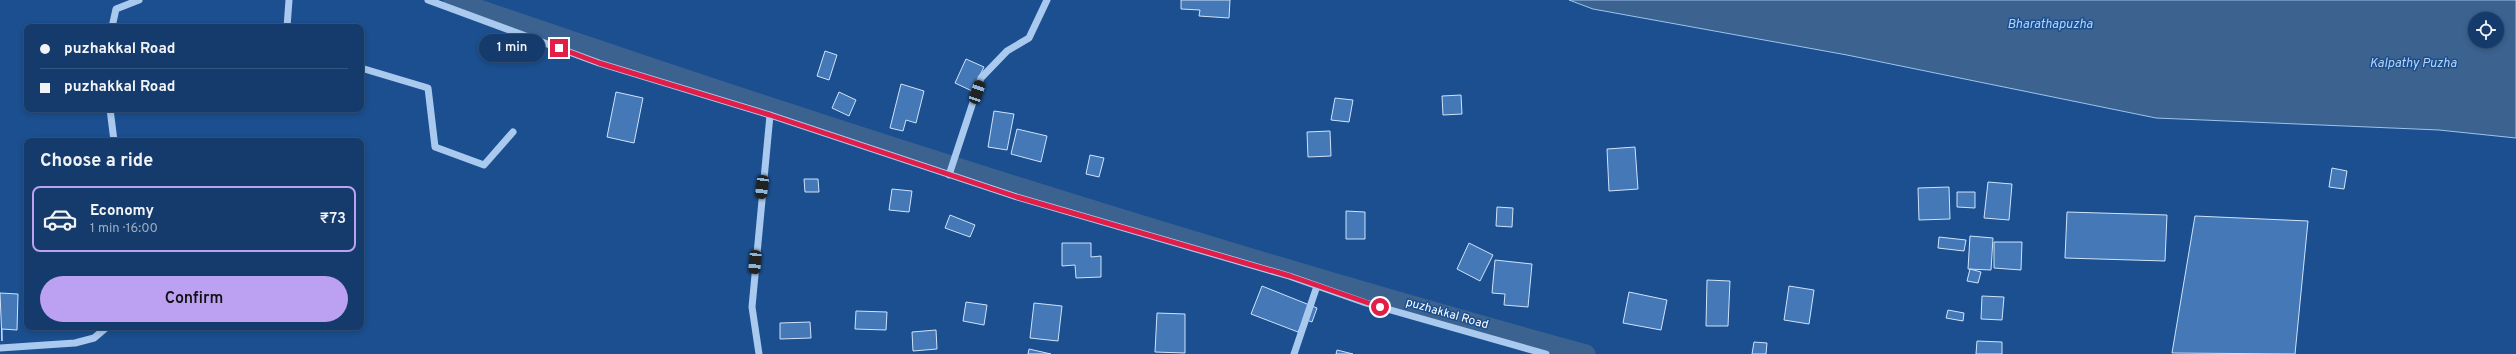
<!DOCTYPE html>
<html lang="en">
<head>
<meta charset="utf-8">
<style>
	:root { --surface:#143b6b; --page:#1d4271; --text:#f1f3f6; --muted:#9dadc1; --line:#33557e; --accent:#bca0f2 }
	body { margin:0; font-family:Overpass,sans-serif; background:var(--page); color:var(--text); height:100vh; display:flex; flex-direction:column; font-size:15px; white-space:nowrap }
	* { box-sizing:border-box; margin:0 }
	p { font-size:13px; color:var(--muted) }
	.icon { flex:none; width:22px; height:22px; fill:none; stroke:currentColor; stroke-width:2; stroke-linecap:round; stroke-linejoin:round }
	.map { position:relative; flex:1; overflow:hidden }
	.side { position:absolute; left:24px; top:138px; width:340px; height:192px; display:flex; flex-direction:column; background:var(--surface); border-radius:8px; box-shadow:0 2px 6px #0003,0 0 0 1px var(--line) }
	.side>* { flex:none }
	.guide { position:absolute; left:24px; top:24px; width:340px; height:88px; border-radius:8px; box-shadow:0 2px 6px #0003,0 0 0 1px var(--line); display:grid; align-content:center; height:88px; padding:0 16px; background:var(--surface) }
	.fabs { position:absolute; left:2468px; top:12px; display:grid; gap:8px }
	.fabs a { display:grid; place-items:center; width:36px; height:36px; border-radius:50%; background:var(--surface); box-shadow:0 2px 6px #0003,0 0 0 1px var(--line); font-size:20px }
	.end { position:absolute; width:18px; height:18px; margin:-9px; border:5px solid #e11d48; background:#fff; box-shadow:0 0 0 2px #fff }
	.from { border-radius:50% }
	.bubble { position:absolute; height:28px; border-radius:14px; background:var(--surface); box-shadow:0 2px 6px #0003,0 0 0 1px var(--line); font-size:13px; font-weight:600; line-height:28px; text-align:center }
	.car { position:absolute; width:12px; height:24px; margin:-12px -6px; border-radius:5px; box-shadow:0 0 3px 1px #0007; background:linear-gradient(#222 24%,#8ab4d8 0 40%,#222 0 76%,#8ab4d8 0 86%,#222 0) }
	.guide b { display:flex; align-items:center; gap:14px; height:38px; font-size:15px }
	.guide b+b { border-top:1px solid var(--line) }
	.guide i { width:10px; height:10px; background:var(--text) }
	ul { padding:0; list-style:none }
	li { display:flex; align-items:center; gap:12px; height:66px; margin:0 8px 6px; padding:0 8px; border:2px solid transparent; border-radius:8px }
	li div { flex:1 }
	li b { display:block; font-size:15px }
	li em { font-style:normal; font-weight:600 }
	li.current { border-color:var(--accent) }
	li>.icon { width:36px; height:36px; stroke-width:1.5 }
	h2 { padding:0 16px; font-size:18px; line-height:48px }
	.action { display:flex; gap:8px; margin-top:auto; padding:8px 16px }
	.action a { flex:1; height:46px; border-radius:24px; background:var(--accent); color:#111; font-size:16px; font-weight:600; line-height:46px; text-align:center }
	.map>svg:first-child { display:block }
</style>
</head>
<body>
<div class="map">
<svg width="2516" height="354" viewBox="0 0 2516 354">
	<rect width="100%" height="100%" fill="#1b4f8f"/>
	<path fill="#3c6290" stroke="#9cc4f0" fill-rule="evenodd" d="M1569 0H2516V138L2439 130 2156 118 1847 55 1593 9ZM2475 19H2497V41H2475Z"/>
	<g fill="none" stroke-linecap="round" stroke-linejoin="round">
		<path stroke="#3c6290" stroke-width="19" d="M453 0C827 129 1204 249 1586 354"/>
	</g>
	<path fill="#4478b7" stroke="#cfe3fa" d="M1181 0H1230L1229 18 1199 16 1200 10 1181 9Z
		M825 51 837 55 829 80 817 76Z
		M966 59 984 67 972 91 955 83Z
		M901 84 924 91 916 123 906 120 903 131 890 128Z
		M616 92 643 98 634 143 607 137Z
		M839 92 856 100 849 116 832 108Z
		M1461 95 1462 114 1443 115 1442 96Z
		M1335 98 1353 100 1349 122 1331 120Z
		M994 111 1014 114 1007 150 988 147Z
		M1017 129 1047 136 1041 162 1011 154Z
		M1330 131 1331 156 1308 157 1307 132Z
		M1635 147 1638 189 1609 191 1607 149Z
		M1090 155 1104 158 1099 177 1086 174Z
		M2332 168 2347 171 2344 189 2329 187Z
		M804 179H818L819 192H805Z
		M1988 182 2012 184 2009 220 1984 218Z
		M1949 187 1950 219 1919 220 1918 188Z
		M892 189 912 191 909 212 889 210Z
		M1957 192H1975V208L1957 207Z
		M1497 207 1513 208 1512 227 1496 226Z
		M1346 211 1365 212V239H1346Z
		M2067 212 2167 215 2165 261 2065 258Z
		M950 215 975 225 970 237 945 228Z
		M2195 216 2308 221 2295 354 2172 353Z
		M1970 236 1993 238 1991 270 1968 269Z
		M1939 237 1966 240 1964 251 1938 248Z
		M1994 242H2022L2021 270 1994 268Z
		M1062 243H1091V257L1101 256V277L1076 278 1075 265 1062 266Z
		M1469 243 1493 255 1480 281 1457 269Z
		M1495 260 1532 264 1528 307 1504 305 1505 294 1492 293Z
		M1970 269 1981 272 1978 283 1967 281Z
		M1707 280 1730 281 1728 326H1706Z
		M1262 286 1317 308 1312 322 1304 319 1298 332 1251 314Z
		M1789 286 1814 290 1809 324 1784 320Z
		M1629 292 1667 300 1661 330 1623 323Z
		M0 293 18 294 17 330 2 329V341Z
		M1982 296 2004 297 2002 320 1981 319Z
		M966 302 987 305 984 325 963 321Z
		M1034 303 1062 306 1058 341 1030 338Z
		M1948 310 1964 313 1963 321 1946 318Z
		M856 311 887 312 886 330 855 329Z
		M1157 313 1185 314V353L1155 352Z
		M810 322 811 338 780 339V323Z
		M936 330 937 349 913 351 912 332Z
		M1977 341 2002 342V354H1976Z
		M1754 342 1767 343 1766 354H1752Z
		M1029 349 1051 354H1028Z
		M1337 350 1353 354H1336Z"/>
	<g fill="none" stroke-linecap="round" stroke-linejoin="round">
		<path stroke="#a9c9ee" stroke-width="7" d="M428 0 599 63 770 115 1017 197 1289 276 1366 303 1546 354
			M112 27 116 9 139 0
			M287 27 289 0
			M361 68 428 88 435 147 484 165 513 132
			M110 109 114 141
			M949 175 981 78 1007 51 1029 38 1047 0
			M0 348 75 343 94 338 107 327
			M759 354 752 307 770 115
			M1294 354 1317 286"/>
	</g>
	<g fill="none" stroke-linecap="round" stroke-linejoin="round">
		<path stroke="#e11d48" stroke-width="5" d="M559 48 599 63 770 115 1017 197 1290 276 1380 307"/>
	</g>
	<g text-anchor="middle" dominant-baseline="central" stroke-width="3" stroke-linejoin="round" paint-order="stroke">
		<g font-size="12" fill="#fff" stroke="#1b4f8f">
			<text transform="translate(1447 314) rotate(16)">puzhakkal Road</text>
		</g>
		<g font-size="13" font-style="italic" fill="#b5d3f5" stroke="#1b4f8f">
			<text x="2050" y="25">Bharathapuzha</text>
			<text x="2413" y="64">Kalpathy Puzha</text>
		</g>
	</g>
</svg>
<div class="fabs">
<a><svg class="icon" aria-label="locate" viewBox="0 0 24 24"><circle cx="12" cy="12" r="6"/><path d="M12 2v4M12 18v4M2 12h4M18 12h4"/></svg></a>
</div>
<i class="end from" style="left:1380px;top:307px"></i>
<i class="end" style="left:559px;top:48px"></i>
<div class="bubble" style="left:479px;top:34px;width:66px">1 min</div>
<i class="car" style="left:977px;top:92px;rotate:18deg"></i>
<i class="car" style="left:762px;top:187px;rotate:187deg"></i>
<i class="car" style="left:755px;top:262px;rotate:185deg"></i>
<div class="guide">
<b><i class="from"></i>puzhakkal Road</b>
<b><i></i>puzhakkal Road</b>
</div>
<section class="side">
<h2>Choose a ride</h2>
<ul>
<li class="current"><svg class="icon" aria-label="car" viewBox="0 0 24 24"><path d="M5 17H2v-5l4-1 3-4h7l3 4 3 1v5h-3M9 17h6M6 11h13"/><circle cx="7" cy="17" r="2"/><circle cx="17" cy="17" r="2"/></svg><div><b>Economy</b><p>1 min · 16:00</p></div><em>₹73</em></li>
</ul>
<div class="action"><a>Confirm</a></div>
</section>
</div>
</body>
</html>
